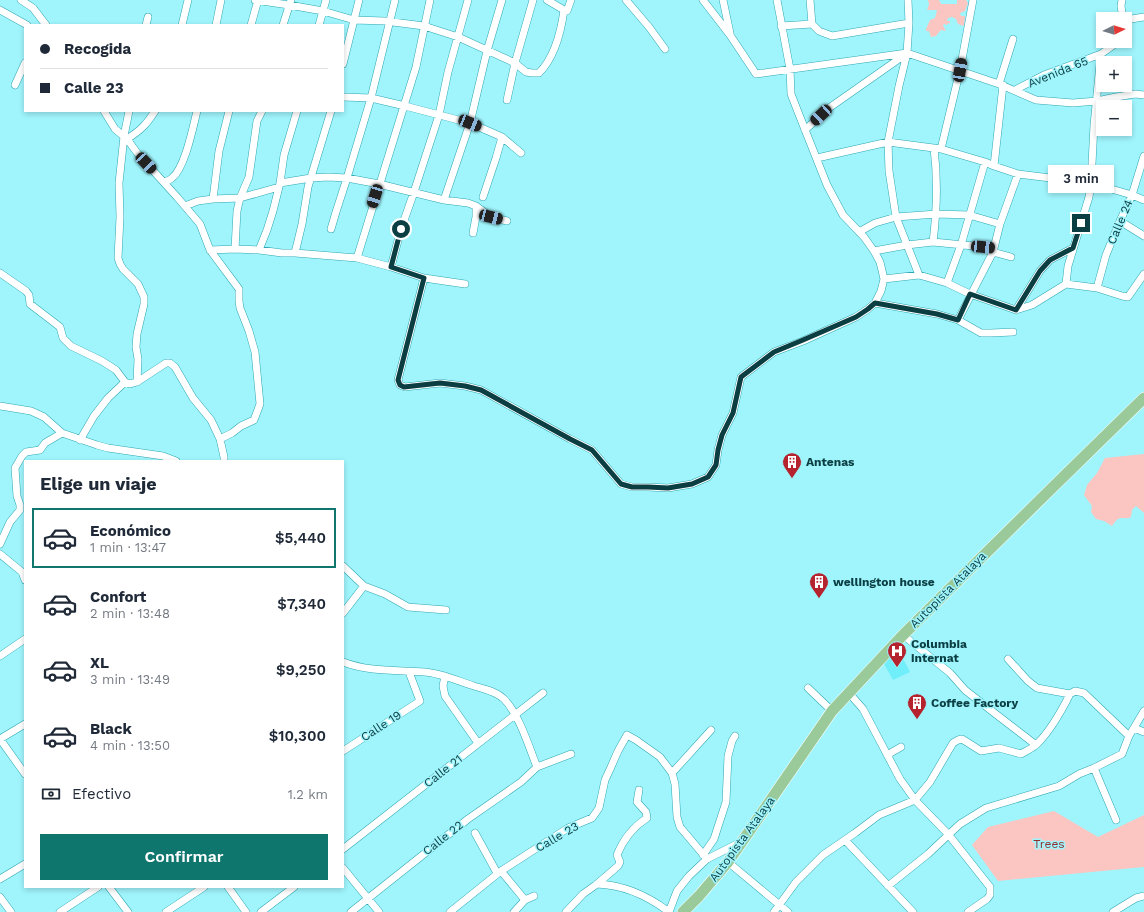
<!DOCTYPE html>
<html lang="es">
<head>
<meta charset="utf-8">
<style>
	:root { --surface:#fff; --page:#f6f6f7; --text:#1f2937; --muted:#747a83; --line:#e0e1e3; --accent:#0f766e }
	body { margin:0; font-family:"Work Sans",sans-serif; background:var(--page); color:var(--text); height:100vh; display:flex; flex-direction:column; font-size:15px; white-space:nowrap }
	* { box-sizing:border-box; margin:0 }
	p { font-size:13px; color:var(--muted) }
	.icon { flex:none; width:22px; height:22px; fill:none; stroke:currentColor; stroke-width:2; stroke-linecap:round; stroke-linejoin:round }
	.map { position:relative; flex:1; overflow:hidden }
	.sheet { position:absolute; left:24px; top:460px; width:320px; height:428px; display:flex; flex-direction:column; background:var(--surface); border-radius:0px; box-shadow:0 2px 6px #0003 }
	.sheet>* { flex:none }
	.hud { position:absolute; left:24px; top:24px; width:320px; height:88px; border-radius:0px; box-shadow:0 2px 6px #0003; display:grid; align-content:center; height:88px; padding:0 16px; background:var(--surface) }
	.needle { width:26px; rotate:85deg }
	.fabs { position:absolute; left:1096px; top:12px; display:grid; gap:8px }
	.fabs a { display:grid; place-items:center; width:36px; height:36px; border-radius:0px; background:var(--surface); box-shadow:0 2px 6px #0003; font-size:20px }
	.end { position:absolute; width:18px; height:18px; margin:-9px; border:5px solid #0a3e42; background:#fff; box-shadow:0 0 0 2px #fff }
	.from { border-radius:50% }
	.bubble { position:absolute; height:28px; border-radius:0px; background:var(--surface); box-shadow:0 2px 6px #0003; font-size:13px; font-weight:600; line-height:28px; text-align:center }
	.car { position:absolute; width:12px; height:24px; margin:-12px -6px; border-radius:5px; box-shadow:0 0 3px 1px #0007; background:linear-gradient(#222 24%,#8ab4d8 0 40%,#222 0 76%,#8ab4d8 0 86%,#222 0) }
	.hud b { display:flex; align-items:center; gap:14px; height:38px; font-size:15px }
	.hud b+b { border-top:1px solid var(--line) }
	.hud i { width:10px; height:10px; background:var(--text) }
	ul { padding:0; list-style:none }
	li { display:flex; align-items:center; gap:12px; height:60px; margin:0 8px 6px; padding:0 8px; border:2px solid transparent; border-radius:0px }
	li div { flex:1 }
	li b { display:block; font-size:15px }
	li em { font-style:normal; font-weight:600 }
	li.current { border-color:var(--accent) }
	li>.icon { width:36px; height:36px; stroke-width:1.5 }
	h2 { padding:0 16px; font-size:18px; line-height:48px }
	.pay { display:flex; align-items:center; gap:10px; height:44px; padding:0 16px; font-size:15px }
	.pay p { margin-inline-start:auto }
	.action { display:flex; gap:8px; margin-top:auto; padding:8px 16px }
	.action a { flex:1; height:46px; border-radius:0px; background:var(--accent); color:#fff; font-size:16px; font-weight:600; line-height:46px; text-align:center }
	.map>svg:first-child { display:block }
</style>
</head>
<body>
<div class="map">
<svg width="1144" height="912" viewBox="0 0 1144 912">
	<rect width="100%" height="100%" fill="#a0f5fd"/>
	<path fill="#70eefa" d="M899 651 910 672 893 680 883 662Z"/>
	<path fill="#fbc6c2" d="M928 0H939L941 4H957V0H966L968 3 965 11 960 13 961 16H965L964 26 958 24 956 19 952 17 948 18 947 21H950V24L948 23 947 25 944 24 943 25 946 31 941 30 936 36 931 37 929 31H926V29L930 20 935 18 937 10H927L929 4Z
		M1144 454V513L1136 506 1132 510 1131 517C1121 521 1121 513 1112 526L1104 521 1096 519 1091 512 1092 506 1084 495 1087 485 1097 473 1105 458Z
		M1054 811 1098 837 1144 815V867L998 881 972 845 988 827Z"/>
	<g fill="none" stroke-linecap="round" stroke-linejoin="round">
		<defs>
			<path id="street" d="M21 0 33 8 46 25
				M255 0 289 5 323 11 354 20 385 21 424 26 458 37 515 63 526 72 532 73H539C555 57 561 32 564 10
				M547 0 564 10 567 11 571 0
				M626 0 649 27 665 49
				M703 0 730 35 756 74 907 53 999 84 1036 100 1073 103 1097 101 1116 97 1135 94 1144 95
				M723 0 730 33
				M810 0 812 24
				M908 0 909 23 907 53 899 86 888 142 889 171 896 217 919 275
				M1122 0 1121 6 1123 19
				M0 10 27 25
				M1125 20 1144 17
				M146 25 148 17
				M182 25 188 0
				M216 25 221 0
				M251 25 258 0
				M283 25 291 0
				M319 25 326 0
				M781 26 812 24 819 31 832 36 909 23
				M343 64 359 0
				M999 84 1013 39
				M15 85 25 63
				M1015 90 1044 75 1101 54
				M343 97 371 98 405 106 470 123 502 137 521 153
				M507 100 515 63 533 0
				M104 111 115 129 127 139 138 154 177 197 200 224 210 250 239 289V301L240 308 249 331 255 352 260 404 254 420 241 426 232 433 220 439
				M129 111 124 136 119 183 120 217 118 258 120 264 123 269 138 284 144 297V304L137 334 136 347 138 359 137 382
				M805 130 829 108 906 54
				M127 139C141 130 146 125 155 111
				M941 149 960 70 973 0
				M817 158 888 142 941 149 985 162 994 166 1018 174 1091 183 1132 195 1144 200
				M994 166 1003 85
				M164 182C167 181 170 180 172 178 185 168 193 127 197 111
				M280 183 311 178 328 177 347 178 379 184 444 200 468 203 476 206 491 217 507 221
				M483 197 496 158 502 137
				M213 199 219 151 229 111
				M444 200 470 123 487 51 502 0
				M185 206 198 201 213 199 240 198 279 187
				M1120 221 1144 236
				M331 229 336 212 347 178 371 98 382 53 395 0
				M859 232 875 223 896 217 937 214 969 215 1000 224
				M473 233 476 217V206
				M933 242C937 210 938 180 934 148
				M235 249 237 211 240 198 249 177 257 121 262 111
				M210 250 235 249 259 250 282 253H295L357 258 391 267 424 278 465 284
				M259 250 267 230 273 211 280 183 284 155 297 111
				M874 251 907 245 933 242 994 248
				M993 252 1011 257
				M295 253 302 224 308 187 331 111
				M357 258 416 67 430 0
				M391 267 401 229 414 192 439 115 448 72 468 0
				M0 273 26 291 29 295 30 304 60 327 63 338 71 346 102 361 116 370 125 382
				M424 278 398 380 400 385 405 387 440 383 465 386 481 390 570 439 592 450 621 484 632 487H648L668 488 692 484 708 477 716 465 718 450 722 435 733 413 741 377 774 352 803 341 856 317 868 309 875 303 881 291 884 279 880 262 874 251 864 237 843 215 827 185 798 112 791 94 790 69 777 0
				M884 279 919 275 947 283 970 294 1016 310 1032 305 1066 284 1097 288 1122 296 1128 297 1144 274
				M947 283 961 245 985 162
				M1066 284 1068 266 1089 197 1091 183 1094 125 1101 54 1115 44 1117 41
				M1097 288 1106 255 1120 221 1132 195 1144 156
				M875 303 937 314 958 320 981 333H991L1013 332
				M1016 310 1040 271 1050 260 1073 248
				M958 320 993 252 1000 224 1018 174
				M0 406 31 411 44 417 62 433 97 445 108 448 163 456 176 461
				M80 440 94 416 108 398 125 382 130 384 137 382 166 363H170L175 367 193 398 211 420 220 439 224 457V461
				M0 544 10 522 20 510V505L17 496 15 468 22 456 26 452 40 450 45 443 62 433
				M0 554 22 572 25 580
				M343 566 364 586 385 594 408 607 446 610
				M343 613 364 586
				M903 635 950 673 965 690 997 715 1036 745
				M0 656 25 639
				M1008 659 1028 681 1037 688 1070 694 1075 691 1084 693 1129 736
				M343 662C369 672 397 670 424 672 441 673 458 681 474 686 484 689 496 691 504 699 519 714 529 747 537 767
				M445 676 443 686 445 696 478 743
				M808 688 832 711
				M849 693 863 709 900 779 915 800 948 834 990 887V895L987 899 968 912
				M1134 728 1144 732
				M0 739 25 774
				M0 739 25 724
				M343 751 420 701 409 672
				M887 755 901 747
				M1094 768 1116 820
				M672 773 711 730
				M475 833 497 873
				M845 840 913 912
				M343 849 543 693
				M703 855 714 839 726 802 728 756 732 741 735 736
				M728 862 788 912
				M343 868 379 912
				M501 871 525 900
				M0 879 25 864
				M597 884C624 885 648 896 669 912
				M888 886 928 854 960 824 986 808 1059 786 1079 774 1094 768 1122 754 1129 736 1144 711
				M109 887 128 912
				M228 887 246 912
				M0 897 11 912
				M60 912 98 887
				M166 912 204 887
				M261 912 294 887
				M351 912 468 819 521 782 537 767 571 754
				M450 912 501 871 568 828 592 818 599 808 605 780 611 767 618 751 627 735 636 740 660 757 672 773 675 784 677 817 680 827 707 859
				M514 912 525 900 534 896
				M566 912 583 894 597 884 618 866 620 862 617 855C623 840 633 827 647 818L646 812 637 802 639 790
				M669 912 677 891 689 876 707 859 741 842
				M774 912 796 882 823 855 855 833 879 815 915 800 930 782 953 743 958 740 962 739 981 751 999 748 1021 754C1026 751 1033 748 1037 744 1051 730 1061 712 1070 694
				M1113 912 1136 898 1144 896"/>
			<path id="primary" d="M683 912 699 896 728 862 832 711 903 635 1054 486 1144 398"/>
		</defs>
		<use href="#street" stroke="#2da7b1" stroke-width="8"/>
		<use href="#primary" stroke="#fff" stroke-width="12"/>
		<use href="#street" stroke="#fff" stroke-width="7"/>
		<use href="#primary" stroke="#9aca99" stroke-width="11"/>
	</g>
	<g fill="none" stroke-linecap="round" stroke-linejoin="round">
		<path stroke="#0a3e42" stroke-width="5" d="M401 229 391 267 424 278 398 380 400 385 404 387 440 383 465 386 481 390 570 439 592 450 621 484 632 487H648L668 488 692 484 708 477 716 465 718 450 722 435 733 413 741 377 774 352 803 340 856 317 868 309 875 303 937 314 958 320 970 294 1016 310 1040 271 1050 260 1073 248 1081 223"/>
	</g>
	<defs>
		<symbol id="building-pin" viewBox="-11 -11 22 30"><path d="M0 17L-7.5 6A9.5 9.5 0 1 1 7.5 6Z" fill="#b5232e" stroke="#a0f5fd"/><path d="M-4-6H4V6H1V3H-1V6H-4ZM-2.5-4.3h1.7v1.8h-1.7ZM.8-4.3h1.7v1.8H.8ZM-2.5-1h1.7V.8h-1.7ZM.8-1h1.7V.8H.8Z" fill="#fff"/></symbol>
		<symbol id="hospital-pin" viewBox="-11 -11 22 30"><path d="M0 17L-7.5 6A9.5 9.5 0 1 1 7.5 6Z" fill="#b5232e" stroke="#a0f5fd"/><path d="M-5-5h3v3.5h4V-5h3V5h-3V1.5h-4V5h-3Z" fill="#fff"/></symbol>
	</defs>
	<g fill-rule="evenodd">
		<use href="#building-pin" x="781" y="451" width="22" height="30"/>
		<use href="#building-pin" x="808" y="571" width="22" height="30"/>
		<use href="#hospital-pin" x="886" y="640" width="22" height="30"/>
		<use href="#building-pin" x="906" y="692" width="22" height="30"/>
	</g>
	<g text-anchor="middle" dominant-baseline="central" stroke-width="3" stroke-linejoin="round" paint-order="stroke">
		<g font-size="12" fill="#0a3e42" stroke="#a0f5fd">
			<text transform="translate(1058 72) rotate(-22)">Avenida 65</text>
			<text transform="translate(1120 222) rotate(-67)">Calle 24</text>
			<text transform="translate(948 590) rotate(-45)">Autopista Atalaya</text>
			<text transform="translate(381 726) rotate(-33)">Calle 19</text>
			<text transform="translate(443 771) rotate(-38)">Calle 21</text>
			<text transform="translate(557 837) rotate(-30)">Calle 23</text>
			<text transform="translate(443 838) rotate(-38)">Calle 22</text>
			<text transform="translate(742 839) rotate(-54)">Autopista Atalaya</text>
		</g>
		<g font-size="12" font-weight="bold" fill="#0a3e42" stroke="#a0f5fd" text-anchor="start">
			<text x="806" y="462">Antenas</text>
			<text x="833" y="582">wellington house</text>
			<text x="911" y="644">Columbia<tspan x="911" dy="14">internat</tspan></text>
			<text x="931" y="703">Coffee Factory</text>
		</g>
		<g font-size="12" fill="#912d2f" stroke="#a0f5fd">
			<text x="1049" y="844">Trees</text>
		</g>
	</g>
</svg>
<div class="fabs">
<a><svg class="needle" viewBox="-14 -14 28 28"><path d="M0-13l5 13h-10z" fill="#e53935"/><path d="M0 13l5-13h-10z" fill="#747a83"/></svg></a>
<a>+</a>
<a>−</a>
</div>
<i class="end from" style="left:401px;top:229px"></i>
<i class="end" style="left:1081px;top:223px"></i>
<div class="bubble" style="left:1048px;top:165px;width:66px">3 min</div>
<i class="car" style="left:960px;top:70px;rotate:10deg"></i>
<i class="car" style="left:821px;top:115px;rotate:227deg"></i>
<i class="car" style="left:470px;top:123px;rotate:112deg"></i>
<i class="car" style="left:146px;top:163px;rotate:137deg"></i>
<i class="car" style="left:375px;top:196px;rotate:197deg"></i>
<i class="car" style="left:491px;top:217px;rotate:104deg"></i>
<i class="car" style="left:983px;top:247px;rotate:95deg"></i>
<div class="hud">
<b><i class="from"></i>Recogida</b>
<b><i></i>Calle 23</b>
</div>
<section class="sheet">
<h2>Elige un viaje</h2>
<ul>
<li class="current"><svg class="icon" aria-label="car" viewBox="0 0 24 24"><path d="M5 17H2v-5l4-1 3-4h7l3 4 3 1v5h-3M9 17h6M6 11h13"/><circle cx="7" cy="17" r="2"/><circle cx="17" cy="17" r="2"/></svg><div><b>Económico</b><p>1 min · 13:47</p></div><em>$5,440</em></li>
<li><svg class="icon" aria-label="car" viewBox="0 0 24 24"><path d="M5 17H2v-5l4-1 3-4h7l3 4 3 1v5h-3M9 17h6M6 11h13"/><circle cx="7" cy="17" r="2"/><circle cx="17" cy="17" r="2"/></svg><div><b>Confort</b><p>2 min · 13:48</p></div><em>$7,340</em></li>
<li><svg class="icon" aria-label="car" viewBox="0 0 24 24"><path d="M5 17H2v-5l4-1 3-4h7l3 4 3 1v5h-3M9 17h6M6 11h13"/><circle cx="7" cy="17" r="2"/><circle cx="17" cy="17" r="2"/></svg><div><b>XL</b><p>3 min · 13:49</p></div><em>$9,250</em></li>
<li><svg class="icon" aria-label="car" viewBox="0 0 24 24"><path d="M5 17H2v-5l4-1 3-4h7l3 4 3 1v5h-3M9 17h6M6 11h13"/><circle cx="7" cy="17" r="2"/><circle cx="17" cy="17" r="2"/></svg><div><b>Black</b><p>4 min · 13:50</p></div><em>$10,300</em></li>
</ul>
<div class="pay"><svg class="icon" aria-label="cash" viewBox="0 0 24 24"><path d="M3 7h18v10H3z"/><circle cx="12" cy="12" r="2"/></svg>Efectivo<p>1.2 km</p></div>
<div class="action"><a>Confirmar</a></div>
</section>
</div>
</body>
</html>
